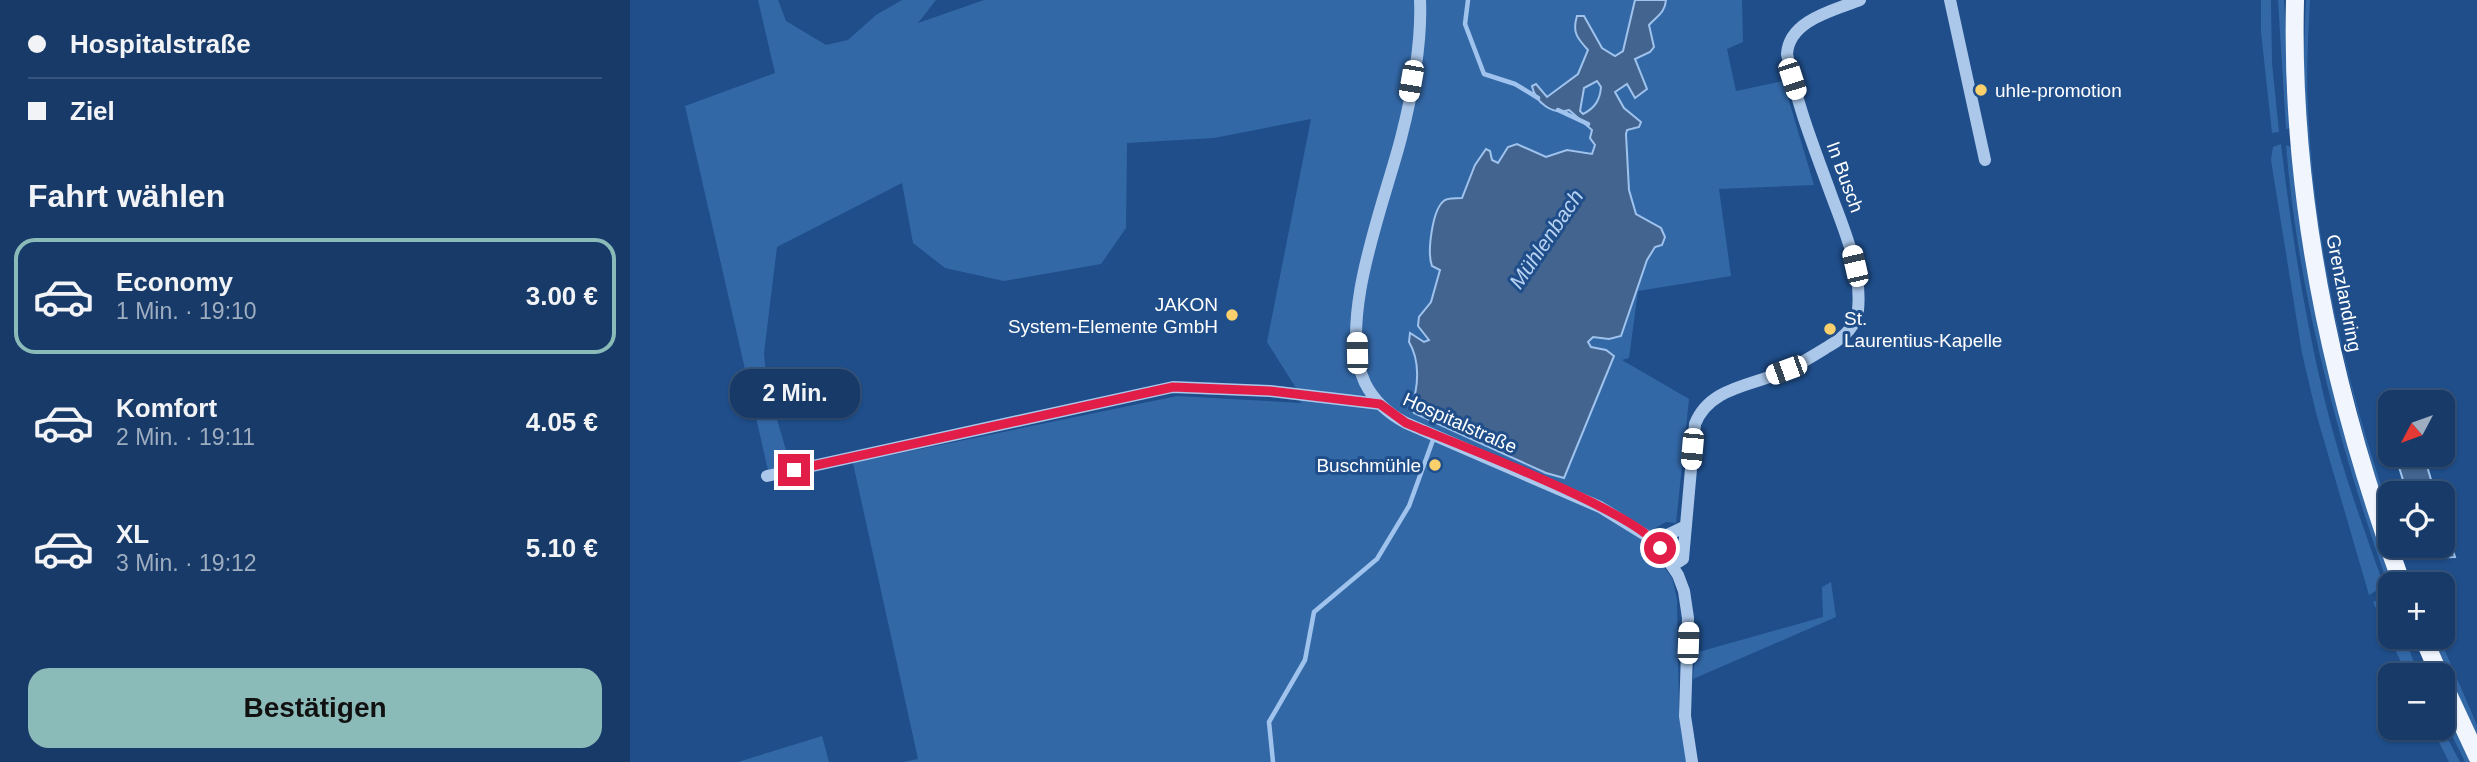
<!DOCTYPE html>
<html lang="de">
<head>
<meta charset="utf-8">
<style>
	:root { --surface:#173a68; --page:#20416e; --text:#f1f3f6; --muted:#9eadc0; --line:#36547c; --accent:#8bbbb9 }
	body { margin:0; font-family:Helvetica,sans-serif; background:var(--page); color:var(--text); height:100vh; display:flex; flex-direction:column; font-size:26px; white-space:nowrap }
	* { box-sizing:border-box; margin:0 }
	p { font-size:23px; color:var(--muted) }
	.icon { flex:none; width:38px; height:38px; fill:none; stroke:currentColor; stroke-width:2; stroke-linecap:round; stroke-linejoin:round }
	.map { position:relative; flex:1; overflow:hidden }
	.sheet { display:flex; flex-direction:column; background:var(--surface); width:630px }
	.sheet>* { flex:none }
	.top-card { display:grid; align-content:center; height:154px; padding:0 28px; background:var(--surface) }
	.needle { width:46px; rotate:229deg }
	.fabs { position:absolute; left:1748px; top:390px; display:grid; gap:14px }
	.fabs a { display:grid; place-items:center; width:77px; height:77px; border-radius:14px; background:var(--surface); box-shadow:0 2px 5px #0004,0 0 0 2px var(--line); font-size:35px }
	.end { position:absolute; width:32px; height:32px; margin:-16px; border:9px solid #e11d48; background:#fff; box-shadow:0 0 0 4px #fff }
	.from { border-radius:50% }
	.bubble { position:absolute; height:49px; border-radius:21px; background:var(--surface); box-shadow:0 2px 5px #0004,0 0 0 2px var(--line); font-size:23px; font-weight:800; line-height:49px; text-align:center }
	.car { position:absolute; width:21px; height:42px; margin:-21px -10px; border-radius:9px; box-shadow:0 0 5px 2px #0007; background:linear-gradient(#fff 24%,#345 0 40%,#fff 0 76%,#345 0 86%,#fff 0) }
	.top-card b { display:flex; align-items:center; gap:24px; height:66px; font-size:26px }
	.top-card b+b { border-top:2px solid var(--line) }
	.top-card i { width:18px; height:18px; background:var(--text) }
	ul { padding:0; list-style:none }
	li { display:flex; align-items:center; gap:21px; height:116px; margin:0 14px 10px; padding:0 14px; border:4px solid transparent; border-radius:21px }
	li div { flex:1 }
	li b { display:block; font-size:26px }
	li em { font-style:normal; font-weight:800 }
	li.selected { border-color:var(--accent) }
	li>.icon { width:63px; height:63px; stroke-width:1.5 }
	h2 { padding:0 28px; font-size:32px; line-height:84px }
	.primary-button { display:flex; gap:14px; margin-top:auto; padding:14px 28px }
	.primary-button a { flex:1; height:80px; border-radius:21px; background:var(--accent); color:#111; font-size:28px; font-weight:800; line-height:80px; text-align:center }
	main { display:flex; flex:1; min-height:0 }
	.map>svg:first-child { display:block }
</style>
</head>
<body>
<main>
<section class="sheet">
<div class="top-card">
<b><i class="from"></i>Hospitalstraße</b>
<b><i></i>Ziel</b>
</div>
<h2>Fahrt wählen</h2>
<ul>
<li class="selected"><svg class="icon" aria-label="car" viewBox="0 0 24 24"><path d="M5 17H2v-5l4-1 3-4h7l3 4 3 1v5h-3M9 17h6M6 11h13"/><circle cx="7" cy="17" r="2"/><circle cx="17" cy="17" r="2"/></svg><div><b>Economy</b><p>1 Min. · 19:10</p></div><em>3.00 €</em></li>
<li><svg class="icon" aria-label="car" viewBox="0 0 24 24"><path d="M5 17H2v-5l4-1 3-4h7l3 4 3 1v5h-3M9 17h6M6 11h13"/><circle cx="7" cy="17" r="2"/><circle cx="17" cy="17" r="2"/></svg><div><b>Komfort</b><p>2 Min. · 19:11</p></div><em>4.05 €</em></li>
<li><svg class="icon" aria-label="car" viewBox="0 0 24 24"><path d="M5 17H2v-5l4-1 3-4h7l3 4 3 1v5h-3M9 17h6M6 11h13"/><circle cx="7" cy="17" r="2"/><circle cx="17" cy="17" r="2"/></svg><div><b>XL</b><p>3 Min. · 19:12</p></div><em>5.10 €</em></li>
</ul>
<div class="primary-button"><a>Bestätigen</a></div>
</section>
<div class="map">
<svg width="1847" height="762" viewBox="0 0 1847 762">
	<rect width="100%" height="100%" fill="#1f4e8a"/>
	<path fill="#3368a7" d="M128 0H148L156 21 196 45 218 40 246 15 272 0H306L288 23 354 0H1112L1113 42 1097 49 1106 91 1153 81 1184 185 1089 189 1101 276 1008 291 999 358 992 360 1059 399 1046 523 1036 522 1011 536 1042 578 1047 599 1049 709 1058 762H274L288 759 223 463 547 396 671 403 666 388 637 342 681 119 584 138 497 143 496 228 471 264 374 281 315 268 283 243 272 183 147 247 134 353 137 385 160 464 138 470 55 106 145 73Z
		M1631 0H1641L1642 63 1649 132 1642 133 1631 32Z
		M1648 0H1654L1661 128 1656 129Z
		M1676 0H1680C1678 37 1676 75 1678 112 1685 247 1716 385 1760 512V528C1723 401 1689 276 1677 144 1672 96 1674 48 1676 0Z
		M1651 144C1661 229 1674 314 1694 397 1709 461 1732 524 1754 586L1739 595 1686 413 1672 353 1641 160 1643 147Z
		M1656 145 1661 147 1762 574 1757 582C1708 441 1668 294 1656 145Z
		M1201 582 1206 617 1063 679 1065 653 1193 617 1192 587Z
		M1758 595 1760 637H1774L1789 675H1777L1743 602Z
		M1803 637H1809L1847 725V739Z
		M1813 701 1843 762H1835C1826 742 1813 723 1813 701Z
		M1802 728H1812L1830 762H1819Z
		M192 736 199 762H108Z"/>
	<path fill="#42648f" stroke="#9fc3ed" stroke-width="2" fill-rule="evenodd" d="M1005 0H1036C1035 13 1027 16 1019 25L1024 47 1020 52 1005 59 1017 89 1005 98 997 84 985 92 994 108 1011 122 1009 127 997 130 996 134 999 190 1006 214 1031 228 1035 237 1032 245 1025 247 1017 260 991 336 979 339 963 337 958 342 961 347 976 350 984 356 934 478 916 473 784 413 781 407C789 387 790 360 779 342L780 333 794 342 799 340 788 326 789 317 801 302 810 270 802 266C797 253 802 208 815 200 819 198 827 198 832 198L845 165 856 149 860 151 862 160 868 163 878 147 887 144 916 157 937 150 962 154 965 145 960 138 962 130 939 110C923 116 905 102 902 86L906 84 917 97 948 74 958 50C947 38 942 32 947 16H954L972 48 985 56 993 51ZM967 81 971 87C970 100 965 108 953 114L950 111 954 88Z
		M1794 456 1805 493H1777L1769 467Z
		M1813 518 1825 557 1797 558 1793 546H1813Z"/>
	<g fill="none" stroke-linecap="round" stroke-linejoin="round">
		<path stroke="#9fc3ed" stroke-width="4.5" d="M838 0 835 24 854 74 885 84 908 98
			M928 110 958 124
			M643 762 639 722 675 660 684 612 747 559 779 506 803 440"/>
		<path stroke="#abc8eb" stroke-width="12" d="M790 0C792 44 782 95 771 138 755 201 706 322 735 383 744 401 759 414 776 423L970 507 1025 541 1048 575 1054 591 1058 618 1055 716 1062 762
			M1320 0 1355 160
			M137 476 543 387 640 391 750 404
			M1025 541 1056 526
			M1042 566 1053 559 1065 424C1080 386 1124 386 1157 370 1172 363 1186 354 1199 346 1213 338 1226 327 1228 310 1232 271 1215 232 1202 197 1185 150 1166 103 1157 54 1159 20 1205 10 1230 0"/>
		<path stroke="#f0f5fe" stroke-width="18" d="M1665 0C1660 199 1704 399 1772 584
			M1793 637 1810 676
			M1813 683 1847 756"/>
	</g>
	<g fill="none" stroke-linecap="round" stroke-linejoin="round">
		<path stroke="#e11d48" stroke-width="9" d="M164 470 543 387 640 391 750 404 776 423C824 443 1008 512 1030 548"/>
	</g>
	<g fill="#f9d06b" stroke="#1f4e8a" stroke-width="2.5">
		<circle cx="1351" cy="90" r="7"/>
		<circle cx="602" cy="315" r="7"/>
		<circle cx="1200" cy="329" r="7"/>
		<circle cx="805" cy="465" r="7"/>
	</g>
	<g text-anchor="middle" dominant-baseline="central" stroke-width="6" stroke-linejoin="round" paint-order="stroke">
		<g font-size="19" fill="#fff" stroke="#1f4e8a" text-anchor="start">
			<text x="1365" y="90">uhle-promotion</text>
			<text x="588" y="304" text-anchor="end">JAKON<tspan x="588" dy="22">System-Elemente GmbH</tspan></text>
			<text x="1214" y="318">St.<tspan x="1214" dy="22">Laurentius-Kapelle</tspan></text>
			<text x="791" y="465" text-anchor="end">Buschmühle</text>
		</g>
		<g font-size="19" fill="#fff" stroke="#1f4e8a">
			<text transform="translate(1215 177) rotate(70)">In Busch</text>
			<text transform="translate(1714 293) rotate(79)">Grenzlandring</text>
			<text transform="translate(830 423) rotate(24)">Hospitalstraße</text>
		</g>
		<g font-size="21" font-style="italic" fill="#b7d2f2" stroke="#1f4e8a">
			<text transform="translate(916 239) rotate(-56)">Mühlenbach</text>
		</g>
	</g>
</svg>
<div class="fabs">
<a><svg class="needle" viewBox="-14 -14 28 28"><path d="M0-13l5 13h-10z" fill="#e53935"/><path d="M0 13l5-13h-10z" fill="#9eadc0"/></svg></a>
<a><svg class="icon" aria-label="locate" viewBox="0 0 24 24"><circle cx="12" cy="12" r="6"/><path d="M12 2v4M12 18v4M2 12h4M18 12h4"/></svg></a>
<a>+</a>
<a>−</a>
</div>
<i class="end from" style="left:1030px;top:548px"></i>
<i class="end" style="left:164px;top:470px"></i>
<div class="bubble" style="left:100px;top:369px;width:130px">2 Min.</div>
<i class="car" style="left:1162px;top:79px;rotate:162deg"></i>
<i class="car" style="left:781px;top:81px;rotate:190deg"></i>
<i class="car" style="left:1225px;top:266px;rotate:347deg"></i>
<i class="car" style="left:727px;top:353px;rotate:359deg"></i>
<i class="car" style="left:1156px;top:370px;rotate:250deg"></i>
<i class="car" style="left:1062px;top:449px;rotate:185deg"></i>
<i class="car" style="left:1058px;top:643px;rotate:2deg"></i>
</div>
</main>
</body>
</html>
